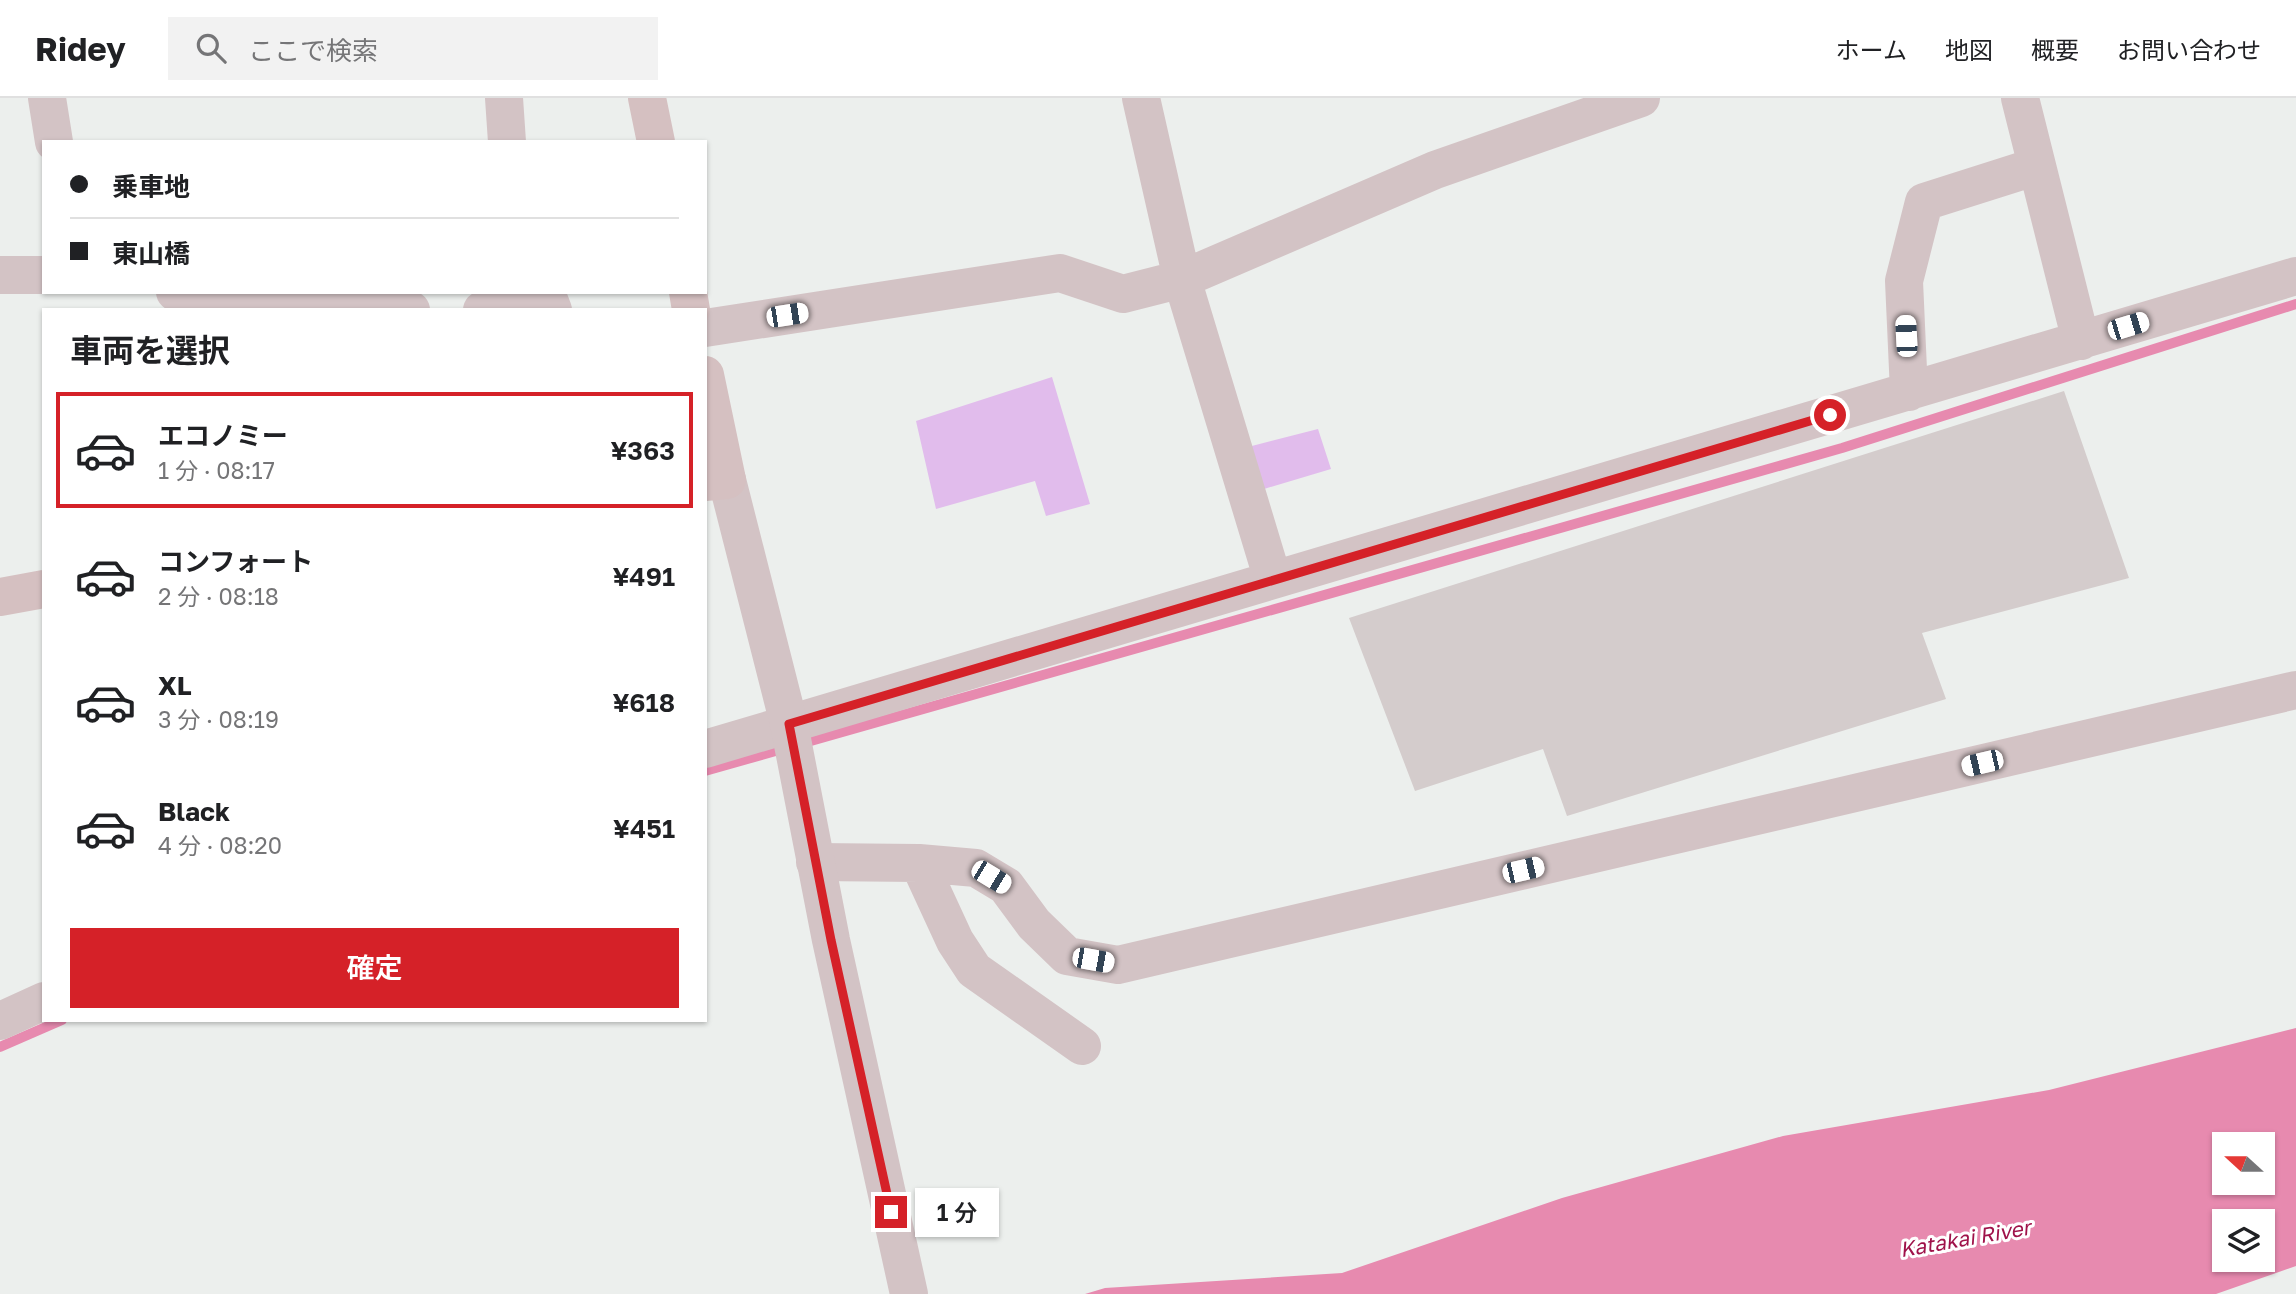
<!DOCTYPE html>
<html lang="ja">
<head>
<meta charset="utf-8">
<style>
	:root { --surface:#fff; --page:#f2f2f2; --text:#202124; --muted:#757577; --line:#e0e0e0; --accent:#d52128 }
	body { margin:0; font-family:"Golos Text","Noto Sans JP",sans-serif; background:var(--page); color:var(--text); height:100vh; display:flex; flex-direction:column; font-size:26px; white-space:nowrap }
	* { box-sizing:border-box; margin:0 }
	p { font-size:23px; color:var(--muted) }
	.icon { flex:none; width:38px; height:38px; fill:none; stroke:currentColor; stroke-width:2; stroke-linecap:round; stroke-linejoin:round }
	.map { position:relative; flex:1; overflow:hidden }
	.sheet { position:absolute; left:42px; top:210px; width:665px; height:714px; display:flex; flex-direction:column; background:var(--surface); border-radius:0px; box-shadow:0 2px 5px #0004 }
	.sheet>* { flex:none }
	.hud { position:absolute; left:42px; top:42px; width:665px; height:154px; border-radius:0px; box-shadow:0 2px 5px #0004; display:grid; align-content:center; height:154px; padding:0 28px; background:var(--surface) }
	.needle { width:46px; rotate:291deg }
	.buttons { position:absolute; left:2212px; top:1034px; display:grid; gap:14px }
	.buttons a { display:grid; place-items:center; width:63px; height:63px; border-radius:0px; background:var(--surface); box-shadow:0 2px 5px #0004; font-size:35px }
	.end { position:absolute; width:32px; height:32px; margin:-16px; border:9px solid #d52128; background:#fff; box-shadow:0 0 0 4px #fff }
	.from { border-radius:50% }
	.bubble { position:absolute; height:49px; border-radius:0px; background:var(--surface); box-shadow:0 2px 5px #0004; font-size:23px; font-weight:600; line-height:49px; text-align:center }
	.car { position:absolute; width:21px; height:42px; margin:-21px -10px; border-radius:9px; box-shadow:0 0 5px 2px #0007; background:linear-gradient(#fff 24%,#345 0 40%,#fff 0 76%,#345 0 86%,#fff 0) }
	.hud b { display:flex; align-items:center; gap:24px; height:66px; font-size:26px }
	.hud b+b { border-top:2px solid var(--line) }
	.hud i { width:18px; height:18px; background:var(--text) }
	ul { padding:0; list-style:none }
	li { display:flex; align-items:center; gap:21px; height:116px; margin:0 14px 10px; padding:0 14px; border:4px solid transparent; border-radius:0px }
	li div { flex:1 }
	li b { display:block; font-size:26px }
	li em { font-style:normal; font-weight:600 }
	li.active { border-color:var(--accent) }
	li>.icon { width:63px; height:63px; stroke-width:1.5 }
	h2 { padding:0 28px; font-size:32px; line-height:84px }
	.cta { display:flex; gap:14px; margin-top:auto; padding:14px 28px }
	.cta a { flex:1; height:80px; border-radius:0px; background:var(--accent); color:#fff; font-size:28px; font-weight:600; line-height:80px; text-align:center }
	header { display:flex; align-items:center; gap:42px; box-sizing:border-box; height:98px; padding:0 35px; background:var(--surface); border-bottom:2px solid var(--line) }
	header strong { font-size:33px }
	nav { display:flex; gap:38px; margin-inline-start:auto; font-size:24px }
	.search { width:490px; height:63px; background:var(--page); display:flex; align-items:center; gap:18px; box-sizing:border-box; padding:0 24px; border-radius:0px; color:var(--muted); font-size:26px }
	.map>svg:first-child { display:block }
</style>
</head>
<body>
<header>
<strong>Ridey</strong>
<div class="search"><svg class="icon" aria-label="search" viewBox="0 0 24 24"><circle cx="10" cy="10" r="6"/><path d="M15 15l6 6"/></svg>ここで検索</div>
<nav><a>ホーム</a><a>地図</a><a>概要</a><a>お問い合わせ</a></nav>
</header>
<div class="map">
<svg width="2296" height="1196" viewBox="0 0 2296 1196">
	<rect width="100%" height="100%" fill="#ecefed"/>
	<path fill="#e1bcec" d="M1052 279 1090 406 1046 418 1035 383 936 411 916 323Z
		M1318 331 1331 371 1264 391 1248 349Z"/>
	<path fill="#e78aaf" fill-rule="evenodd" d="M2296 930V1168L2216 1196H1085L1105 1190 1342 1175 1562 1100 1783 1038 2049 992ZM2224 1046H2263V1085H2224ZM2224 1124H2263V1162H2224Z"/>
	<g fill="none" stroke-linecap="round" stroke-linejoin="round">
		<path stroke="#e78aaf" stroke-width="10" d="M705 673 1842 350 2296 206
			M0 949 62 922"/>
	</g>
	<path fill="#d4cccc" d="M2064 293 2129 480 1922 535 1946 601 1567 718 1543 651 1415 693 1349 520Z"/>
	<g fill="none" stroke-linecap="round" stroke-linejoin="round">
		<path stroke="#d3c3c5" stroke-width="38" d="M47 0 54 44
			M504 0 507 44
			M1141 0 1182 181 1273 482
			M2020 0 2081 243
			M0 177H44
			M175 194 236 204 237 212
			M236 204 411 212
			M482 212 548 199 553 212
			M705 230 1060 175 1123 196 1182 181 1435 72 1641 0
			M1909 294 1904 183 1924 104 2037 68
			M705 651 2296 178
			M815 764 919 765 955 843 974 872 1082 948
			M919 765 976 770 1006 788 1034 826 1067 858 1118 867 2296 592
			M0 923 44 903"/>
		<path stroke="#d3c3c5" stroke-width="38" d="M727 382 789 626 831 842 909 1196"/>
		<path stroke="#d5c0c1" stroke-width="38" d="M647 0 656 44
			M688 194 691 212
			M705 277 727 382 705 384
			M0 499 44 491"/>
	</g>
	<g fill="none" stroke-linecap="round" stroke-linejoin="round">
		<path stroke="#d52128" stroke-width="9" d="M891 1114 831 842 789 626 1830 317"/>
	</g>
	<g text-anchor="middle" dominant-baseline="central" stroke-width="6" stroke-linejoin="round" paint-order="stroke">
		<g font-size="21" font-style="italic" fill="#9f124a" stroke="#fff">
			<text transform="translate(1965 1140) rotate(-10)">Katakai River</text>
		</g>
	</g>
</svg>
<div class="buttons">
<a><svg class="needle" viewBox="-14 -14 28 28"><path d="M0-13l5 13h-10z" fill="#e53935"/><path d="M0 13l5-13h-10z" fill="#757577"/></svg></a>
<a><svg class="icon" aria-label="layers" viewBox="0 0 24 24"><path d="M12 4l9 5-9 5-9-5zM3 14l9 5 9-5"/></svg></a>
</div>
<i class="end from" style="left:1830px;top:317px"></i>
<i class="end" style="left:891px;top:1114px"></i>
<div class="bubble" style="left:915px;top:1090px;width:84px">1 分</div>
<i class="car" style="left:787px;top:217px;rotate:81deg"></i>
<i class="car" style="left:2128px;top:228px;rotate:73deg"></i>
<i class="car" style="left:1906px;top:238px;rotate:357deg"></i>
<i class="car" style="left:1982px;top:665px;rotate:257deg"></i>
<i class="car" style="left:1523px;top:772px;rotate:77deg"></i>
<i class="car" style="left:991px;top:779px;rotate:121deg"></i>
<i class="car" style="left:1093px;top:862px;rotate:100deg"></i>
<div class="hud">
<b><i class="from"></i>乗車地</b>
<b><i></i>東山橋</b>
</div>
<section class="sheet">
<h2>車両を選択</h2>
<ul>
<li class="active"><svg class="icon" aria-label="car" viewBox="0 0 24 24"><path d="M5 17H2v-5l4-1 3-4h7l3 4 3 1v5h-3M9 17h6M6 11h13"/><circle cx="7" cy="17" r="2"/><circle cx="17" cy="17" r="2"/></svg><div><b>エコノミー</b><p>1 分 · 08:17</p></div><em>¥363</em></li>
<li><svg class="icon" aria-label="car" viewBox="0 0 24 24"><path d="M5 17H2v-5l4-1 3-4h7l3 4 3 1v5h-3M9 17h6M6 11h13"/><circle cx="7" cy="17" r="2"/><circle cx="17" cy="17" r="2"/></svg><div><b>コンフォート</b><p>2 分 · 08:18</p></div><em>¥491</em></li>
<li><svg class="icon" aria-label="car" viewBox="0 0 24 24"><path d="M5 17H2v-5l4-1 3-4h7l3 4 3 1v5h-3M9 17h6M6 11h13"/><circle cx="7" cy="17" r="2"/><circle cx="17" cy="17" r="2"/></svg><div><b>XL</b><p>3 分 · 08:19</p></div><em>¥618</em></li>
<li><svg class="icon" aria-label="car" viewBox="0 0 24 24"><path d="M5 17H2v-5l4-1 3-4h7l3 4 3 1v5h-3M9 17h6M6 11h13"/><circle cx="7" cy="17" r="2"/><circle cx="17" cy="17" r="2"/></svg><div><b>Black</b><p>4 分 · 08:20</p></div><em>¥451</em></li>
</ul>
<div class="cta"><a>確定</a></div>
</section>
</div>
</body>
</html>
